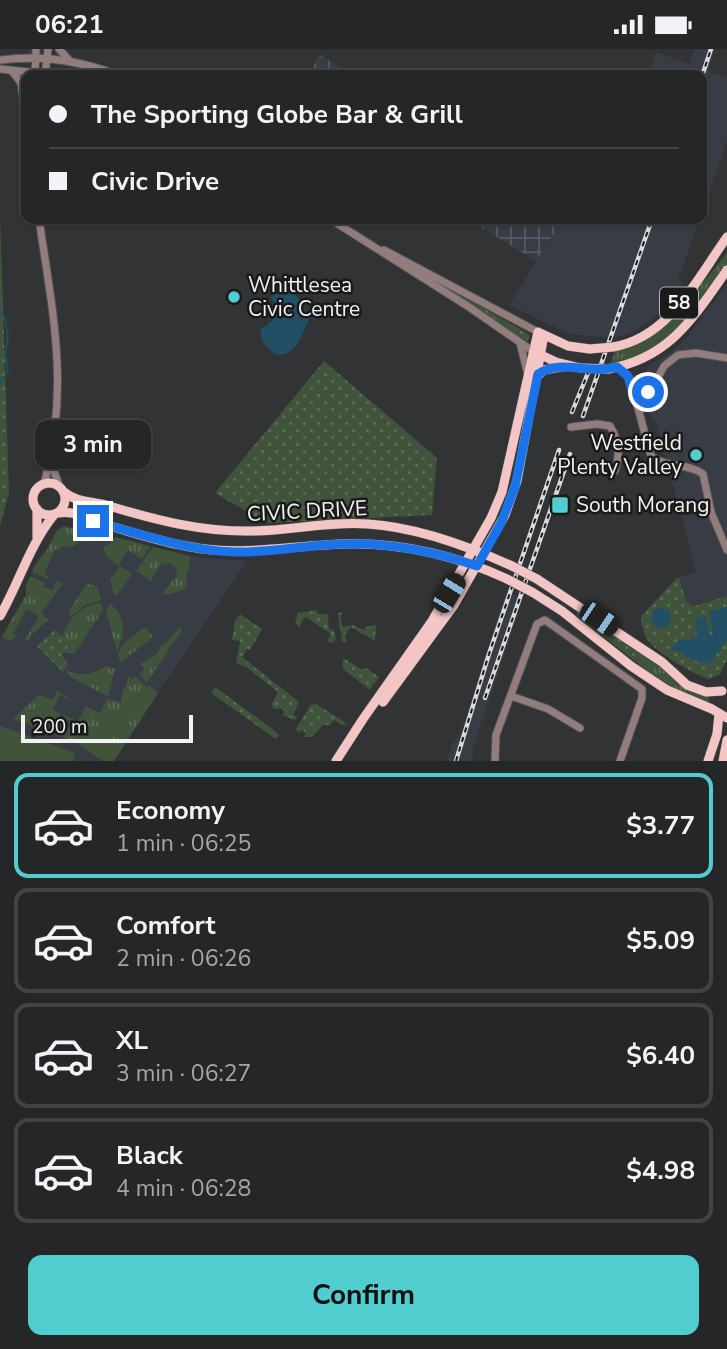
<!DOCTYPE html>
<html lang="en">
<head>
<meta charset="utf-8">
<style>
	:root { --surface:#252628; --page:#2d2e30; --text:#f1f3f6; --muted:#a3a5a8; --line:#424345; --accent:#52cdcf }
	body { margin:0; font-family:"Nunito Sans",sans-serif; background:var(--page); color:var(--text); height:100vh; display:flex; flex-direction:column; font-size:26px; white-space:nowrap }
	* { box-sizing:border-box; margin:0 }
	p { font-size:23px; color:var(--muted) }
	.icon { flex:none; width:38px; height:38px; fill:none; stroke:currentColor; stroke-width:2; stroke-linecap:round; stroke-linejoin:round }
	.map { position:relative; height:712px; overflow:hidden }
	.side { display:flex; flex-direction:column; background:var(--surface); flex:1 }
	.side>* { flex:none }
	.guide { position:absolute; left:21px; top:21px; width:686px; height:154px; border-radius:14px; box-shadow:0 2px 5px #0004,0 0 0 2px var(--line); display:grid; align-content:center; height:154px; padding:0 28px; background:var(--surface) }
	.scale { position:absolute; left:21px; bottom:18px; width:172px; box-sizing:border-box; padding-left:7px; border:4px solid #f2f2f4; border-top:0; font-size:19px; line-height:24px; white-space:nowrap; color:#f2f2f4; -webkit-text-stroke:5px #1a1a1b; paint-order:stroke }
	.end { position:absolute; width:32px; height:32px; margin:-16px; border:9px solid #1a73e8; background:#fff; box-shadow:0 0 0 4px #fff }
	.from { border-radius:50% }
	.bubble { position:absolute; height:49px; border-radius:14px; background:var(--surface); box-shadow:0 2px 5px #0004,0 0 0 2px var(--line); font-size:23px; font-weight:700; line-height:49px; text-align:center }
	.car { position:absolute; width:21px; height:42px; margin:-21px -10px; border-radius:9px; box-shadow:0 0 5px 2px #0007; background:linear-gradient(#222 24%,#8ab4d8 0 40%,#222 0 76%,#8ab4d8 0 86%,#222 0) }
	.guide b { display:flex; align-items:center; gap:24px; height:66px; font-size:26px }
	.guide b+b { border-top:2px solid var(--line) }
	.guide i { width:18px; height:18px; background:var(--text) }
	ul { padding:12px 0 0; list-style:none }
	li { display:flex; align-items:center; gap:21px; height:105px; margin:0 14px 10px; padding:0 14px; border:4px solid var(--line); border-radius:14px }
	li div { flex:1 }
	li b { display:block; font-size:26px }
	li em { font-style:normal; font-weight:700 }
	li.current { border-color:var(--accent) }
	li>.icon { width:63px; height:63px; stroke-width:1.5 }
	.button { display:flex; gap:14px; margin-top:auto; padding:14px 28px }
	.button a { flex:1; height:80px; border-radius:14px; background:var(--accent); color:#111; font-size:28px; font-weight:700; line-height:80px; text-align:center }
	.status { display:flex; justify-content:space-between; align-items:center; height:49px; padding:0 35px; background:var(--surface); direction:ltr }
	.status svg { height:19px; fill:currentColor }
	.map>svg:first-child { display:block }
</style>
</head>
<body>
<div class="status"><b>06:21</b><svg viewBox="0 0 49 12"><path d="M0 12V9h3v3zM5 12V6h3v6zM10 12V3h3v9zM15 12V0h3v12zM26 1h20v11H26zM47 4h2v5h-2z"/></svg></div>
<div class="map">
<svg width="727" height="712" viewBox="0 0 727 712">
	<defs>
		<pattern id="industrial-grid" width="8" height="8" patternUnits="userSpaceOnUse" patternTransform="scale(1.75)"><rect width="8" height="8" fill="#383c44"/><path d="M0 4h8M4 0v8" fill="none" stroke="#555960"/></pattern>
		<pattern id="grass-tufts" width="24" height="20" patternUnits="userSpaceOnUse" patternTransform="scale(1.75)"><rect width="24" height="20" fill="#40543b"/><path d="M3 7l-1-3M5 7V3M7 7l1-3M15 17l-1-3M17 17v-4M19 17l1-3" fill="none" stroke="#5c6d58"/></pattern>
		<pattern id="park-dots" width="8" height="8" patternUnits="userSpaceOnUse" patternTransform="scale(1.75)"><rect width="8" height="8" fill="#40543b"/><path d="M2 2h.1M6 6h.1" fill="none" stroke="#5c6d58" stroke-width="1.8" stroke-linecap="round"/></pattern>
	</defs>
	<rect width="100%" height="100%" fill="#313335"/>
	<path fill="#383c44" d="M695 0H716L708 22 727 29V92L702 164V26H648L656 3 689 15Z
		M563 170H585L587 176 595 178 598 170H700L678 231 683 234 667 255 653 270 640 279 626 286 610 289 570 285 509 256Z
		M727 235V547L694 557 687 553 678 528 696 523 657 375 637 349 648 317 671 303 684 292Z
		M64 477 177 504 206 509 247 512 112 712H0V591L26 547V537L38 509 46 503 55 482Z
		M506 543 523 550 473 698 472 712H446L452 696 460 686Z"/>
	<path fill="url(#industrial-grid)" d="M320 6 353 26H308Z
		M468 170H563L536 212Z"/>
	<path fill="url(#grass-tufts)" d="M727 203V216C697 258 667 308 610 315L615 302C650 292 706 233 727 203Z
		M64 477 96 486 83 493 81 490 78 492 79 494 68 499 62 497 59 502 55 500 44 525 48 527 47 530 32 523C36 513 41 510 46 502 54 492 52 484 64 477Z
		M115 488 150 497 142 510 128 501 118 516 106 507 103 498 112 493Z
		M153 498 190 507 188 523 186 525 187 527 185 540 166 546 163 543 178 525 175 523 177 519 167 513 165 516 161 514 151 532 136 522Z
		M120 517 132 525 116 547 114 545 110 531Z
		M30 527 45 534 43 538 53 541 57 532 63 534 41 564 48 571 29 588 30 592 25 591 39 567 27 560 13 584 16 587 10 592 2 587 26 546V537Z
		M87 535 97 537 101 551 85 556 71 567 69 562Z
		M100 554 103 561 74 605 63 603 70 595 62 588C69 570 80 556 100 554Z
		M110 555C127 567 125 585 117 602L106 562Z
		M145 578 153 588 120 614 118 605 123 595Z
		M179 578 182 581 147 633 139 626 144 620 140 615 157 605 162 595 165 596Z
		M643 603 710 646 708 654C681 643 658 633 636 613L641 610Z
		M106 617 115 620 108 647 70 628 67 622C81 627 93 626 106 617Z
		M129 626 131 631 135 627 146 638 150 637 158 644 114 712H103L76 693 13 670 39 646 52 651 57 642 69 649 68 650 60 646 53 660 61 665 54 681 64 687 71 674 63 669 64 666 78 672 86 657 100 664 107 650 121 654 123 640H125Z"/>
	<path fill="url(#park-dots)" d="M0 164 9 444 0 477Z
		M442 236 525 283 530 287 527 293 441 238Z
		M324 312 437 409 432 466 266 474 215 444Z
		M678 528 687 553 694 557 727 547V611L720 625 709 630C693 625 661 606 650 594 644 588 641 575 641 567Z
		M317 561 318 565H328L329 580 334 581 336 589 333 594 327 593 331 585 306 568 303 570 300 578 295 574 298 564Z
		M579 561 643 603 642 609 636 613 576 566Z
		M345 563 341 566 342 578 353 576 364 581 365 578 376 576 375 592 351 578 345 586 347 593H342L338 564Z
		M240 565 262 580 250 601 247 600 242 608 299 653 293 666 297 668 295 671 282 666 285 662 280 659 275 660 271 656 278 643 246 618 236 614 240 592 232 591 235 572Z
		M55 581 70 595 62 606 68 616 63 623 37 597Z
		M343 609 361 620 366 619 379 628 370 641 343 620Z
		M215 638 271 679 279 686 276 690 211 644Z
		M315 654 346 674 344 677 334 671 329 677 324 675 312 688H304L306 684 302 681 299 684 296 680 311 655 314 656Z"/>
	<path fill="#40543b" d="M0 677 73 703 75 712H0Z"/>
	<path fill="#234f65" d="M289 242 298 248 310 269C301 284 299 305 278 306 267 301 259 291 261 279 275 274 281 261 271 249L273 244Z
		M727 558V590L711 614C694 617 684 601 670 601L679 591C698 591 699 587 695 569L705 567 709 583 713 590 709 563Z
		M651 569a10 10 0 1 1 20 0a10 10 0 1 1-20 0Z"/>
	<g fill="none" stroke-linecap="round" stroke-linejoin="round">
		<path stroke="#234f65" stroke-width="2" d="M0 263 5 270 8 287 5 307 8 321 0 336"/>
		<defs>
			<path id="minor" d="M59 0 69 11
				M0 11C40 6 79 11 117 26
				M0 20 58 26
				M12 22 21 34 26 74
				M35 26 36 0
				M45 26 48 0
				M39 170C53 266 70 339 44 436
				M330 170 469 258 534 303
				M384 201 538 283
				M520 294 528 326
				M617 318 630 330 651 407C666 419 689 414 703 425L711 463 727 501
				M634 348 652 340 664 317 678 306 696 304 727 309
				M571 378 597 375 610 377C619 391 620 407 615 422
				M50 411 60 439
				M511 647 548 660 580 679
				M495 712 496 686 537 575 545 571 642 640V649L620 712"/>
			<path id="major" d="M613 298C669 289 697 230 727 188
				M539 305 556 313 580 319
				M608 320C670 309 693 269 727 221
				M537 327 544 321 566 317
				M33 450a16 16 0 1 1 32 0a16 16 0 1 1-32 0Z
				M64 443C77 454 93 452 109 457 156 471 201 483 251 482 290 482 328 472 368 475 416 478 468 497 512 517
				M37 460V488
				M58 464C74 461 88 470 104 475 131 483 158 492 186 497 239 508 288 497 341 495 398 493 455 506 507 530
				M537 530 662 613 687 636 706 643 722 642
				M532 543 562 562 631 617 667 641 712 660 727 669
				M0 567C19 534 30 495 54 466
				M383 653 454 556 505 466 517 432 544 286
				M336 712 363 670 432 572 491 469 502 443 538 283 568 297 590 300
				M708 712 717 685 719 665
				M723 712 727 691"/>
		</defs>
		<use href="#minor" stroke="#505254" stroke-width="9"/>
		<use href="#major" stroke="#505254" stroke-width="10"/>
		<use href="#minor" stroke="#937d7c" stroke-width="7"/>
		<use href="#major" stroke="#f3c6c5" stroke-width="9"/>
		<defs>
			<path id="rail" d="M702 27 711 0
				M572 363 588 324
				M583 367 652 170
				M485 649 570 405
				M456 712 489 605 559 401"/>
		</defs>
		<use href="#rail" stroke="#dadadc" stroke-width="4.5"/>
		<use href="#rail" stroke="#1a1a1b" stroke-width="2" stroke-dasharray="5" stroke-linecap="butt"/>
		<defs>
			<path id="major-bridge" d="M590 300 613 298
				M580 319 608 320
				M512 517 537 530
				M507 530 532 543"/>
		</defs>
		<use href="#major-bridge" stroke="#505254" stroke-width="10" stroke-linecap="butt"/>
		<use href="#major-bridge" stroke="#f3c6c5" stroke-width="9"/>
	</g>
	<g fill="none" stroke-linecap="round" stroke-linejoin="round">
		<path stroke="#1a73e8" stroke-width="9" d="M93 472C140 485 185 501 234 503 270 504 305 496 341 495 388 493 433 502 477 517L501 474 515 438 538 325C556 313 575 320 594 320 602 321 610 319 617 318L628 327 634 348 648 343"/>
	</g>
	<g fill="#52cdcf" stroke="#1a1a1b" stroke-width="2.5">
		<circle cx="234" cy="248" r="7"/>
		<circle cx="696" cy="406" r="7"/>
		<rect x="551" y="447" width="18" height="18" rx="3.5"/>
	</g>
	<g text-anchor="middle" dominant-baseline="central" stroke-width="5" stroke-linejoin="round" paint-order="stroke">
		<rect fill="#1a1a1b" stroke="#b1b1b3" stroke-width="2" x="660" y="238.5" width="38" height="31" rx="5"/>
		<g font-size="19" font-weight="bold" fill="#f2f2f4">
			<text x="679" y="254">58</text>
		</g>
		<g font-size="21" fill="#f2f2f4" stroke="#1a1a1b" text-anchor="start">
			<text x="248" y="236">Whittlesea<tspan x="248" dy="24">Civic Centre</tspan></text>
			<text x="682" y="394" text-anchor="end">Westfield<tspan x="682" dy="24">Plenty Valley</tspan></text>
			<text x="576" y="456">South Morang</text>
		</g>
		<g font-size="21" fill="#f2f2f4" stroke="#1a1a1b">
			<text transform="translate(307 462) rotate(-3)">CIVIC DRIVE</text>
		</g>
	</g>
</svg>
<div class="scale">200 m</div>
<i class="end from" style="left:648px;top:343px"></i>
<i class="end" style="left:93px;top:472px"></i>
<div class="bubble" style="left:35px;top:371px;width:116px">3 min</div>
<i class="car" style="left:449px;top:544px;rotate:31deg"></i>
<i class="car" style="left:599px;top:570px;rotate:124deg"></i>
<div class="guide">
<b><i class="from"></i>The Sporting Globe Bar &amp; Grill</b>
<b><i></i>Civic Drive</b>
</div>
</div>
<section class="side">
<ul>
<li class="current"><svg class="icon" aria-label="car" viewBox="0 0 24 24"><path d="M5 17H2v-5l4-1 3-4h7l3 4 3 1v5h-3M9 17h6M6 11h13"/><circle cx="7" cy="17" r="2"/><circle cx="17" cy="17" r="2"/></svg><div><b>Economy</b><p>1 min · 06:25</p></div><em>$3.77</em></li>
<li><svg class="icon" aria-label="car" viewBox="0 0 24 24"><path d="M5 17H2v-5l4-1 3-4h7l3 4 3 1v5h-3M9 17h6M6 11h13"/><circle cx="7" cy="17" r="2"/><circle cx="17" cy="17" r="2"/></svg><div><b>Comfort</b><p>2 min · 06:26</p></div><em>$5.09</em></li>
<li><svg class="icon" aria-label="car" viewBox="0 0 24 24"><path d="M5 17H2v-5l4-1 3-4h7l3 4 3 1v5h-3M9 17h6M6 11h13"/><circle cx="7" cy="17" r="2"/><circle cx="17" cy="17" r="2"/></svg><div><b>XL</b><p>3 min · 06:27</p></div><em>$6.40</em></li>
<li><svg class="icon" aria-label="car" viewBox="0 0 24 24"><path d="M5 17H2v-5l4-1 3-4h7l3 4 3 1v5h-3M9 17h6M6 11h13"/><circle cx="7" cy="17" r="2"/><circle cx="17" cy="17" r="2"/></svg><div><b>Black</b><p>4 min · 06:28</p></div><em>$4.98</em></li>
</ul>
<div class="button"><a>Confirm</a></div>
</section>
</body>
</html>
